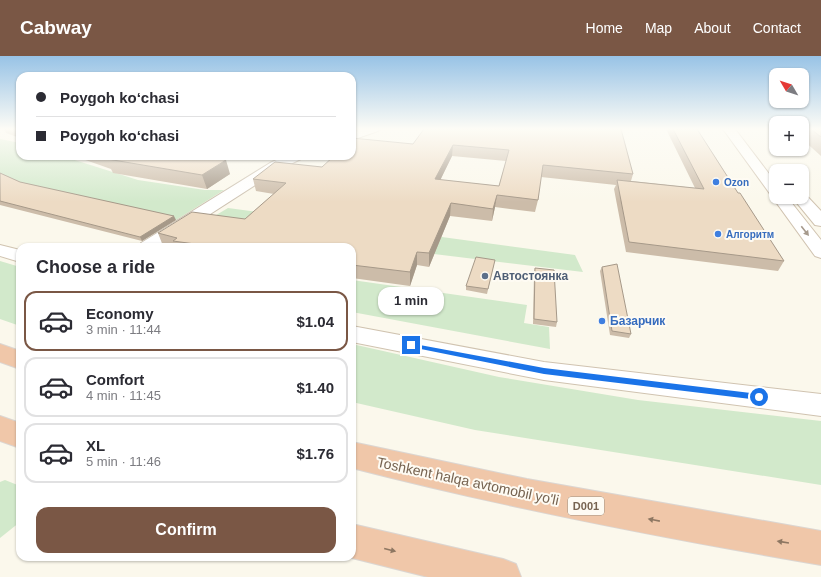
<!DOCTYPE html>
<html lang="en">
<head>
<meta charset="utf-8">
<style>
	:root { --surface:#fff; --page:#f7f7f7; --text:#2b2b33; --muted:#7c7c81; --line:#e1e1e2; --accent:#7a5745 }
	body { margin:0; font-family:Arial,sans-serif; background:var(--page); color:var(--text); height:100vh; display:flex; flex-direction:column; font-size:15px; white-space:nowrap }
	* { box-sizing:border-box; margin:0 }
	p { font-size:13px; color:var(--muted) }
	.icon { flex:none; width:22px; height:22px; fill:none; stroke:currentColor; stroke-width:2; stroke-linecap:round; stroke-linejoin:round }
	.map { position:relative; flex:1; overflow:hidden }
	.panel { position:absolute; left:16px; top:187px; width:340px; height:318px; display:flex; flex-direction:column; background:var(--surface); border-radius:12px; box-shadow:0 1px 3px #0004 }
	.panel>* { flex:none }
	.guide { position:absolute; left:16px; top:16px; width:340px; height:88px; border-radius:12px; box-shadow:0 1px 3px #0004; display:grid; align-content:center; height:88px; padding:0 20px; background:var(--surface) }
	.needle { width:26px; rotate:309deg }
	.controls { position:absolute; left:769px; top:12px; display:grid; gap:8px }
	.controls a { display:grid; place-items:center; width:40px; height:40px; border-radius:8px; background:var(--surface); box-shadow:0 1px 3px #0004; font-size:20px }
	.end { position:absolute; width:18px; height:18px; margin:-9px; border:5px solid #1a73e8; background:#fff; box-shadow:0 0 0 2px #fff }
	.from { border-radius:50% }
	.bubble { position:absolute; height:28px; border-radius:12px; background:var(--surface); box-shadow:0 1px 3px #0004; font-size:13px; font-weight:800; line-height:28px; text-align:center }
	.guide b { display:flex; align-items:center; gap:14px; height:38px; font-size:15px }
	.guide b+b { border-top:1px solid var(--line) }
	.guide i { width:10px; height:10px; background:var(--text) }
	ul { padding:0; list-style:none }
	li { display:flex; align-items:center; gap:12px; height:60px; margin:0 8px 6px; padding:0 12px; border:2px solid var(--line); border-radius:12px }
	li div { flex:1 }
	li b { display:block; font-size:15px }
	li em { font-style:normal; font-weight:800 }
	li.selected { border-color:var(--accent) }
	li>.icon { width:36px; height:36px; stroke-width:1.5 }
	h2 { padding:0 20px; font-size:18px; line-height:48px }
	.cta { display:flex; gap:8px; margin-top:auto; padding:8px 20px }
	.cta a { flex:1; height:46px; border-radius:12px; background:var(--accent); color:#fff; font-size:16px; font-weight:800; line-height:46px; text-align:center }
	header { display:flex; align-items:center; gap:24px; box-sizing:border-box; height:56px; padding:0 20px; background:var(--accent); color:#fff }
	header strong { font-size:19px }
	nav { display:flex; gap:22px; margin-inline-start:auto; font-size:14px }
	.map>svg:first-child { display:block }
</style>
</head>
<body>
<header>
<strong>Cabway</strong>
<nav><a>Home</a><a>Map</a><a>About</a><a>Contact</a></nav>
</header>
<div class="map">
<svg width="821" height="521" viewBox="0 0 821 521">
	<rect width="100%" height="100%" fill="#fbf8ec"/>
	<path fill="#d2e9cb" d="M0 83 20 87V100H62L138 124 205 134H224L176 164 22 130 0 121Z
		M228 152 575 199 583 216 210 171 191 174Z
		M0 205 20 211V270L0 263Z
		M352 224 527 249 524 267 549 271 550 293 352 256Z
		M352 288 499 321 638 344 821 365V429L475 374 352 346Z
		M5 424 20 430V466L0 482V426Z"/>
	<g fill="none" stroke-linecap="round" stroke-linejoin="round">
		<defs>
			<path id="street" d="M362 73H380L378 75 352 84V76Z
				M285 100H302L301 103 280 113 159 191H138L141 187 270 107Z"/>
			<path id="secondary" d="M723 73H735L776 127V141H787L821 184V202L815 200Z
				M802 137 805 138 821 155V170L815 169 792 141H802Z
				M0 189 20 194V206L0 200Z
				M352 270 544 306 821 338V360L544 324 352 286Z"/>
			<path id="highway" d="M0 288 20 295V313L0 306Z
				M0 360 20 367V392L0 385Z
				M352 386 527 423 821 475V509C663 482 507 452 352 412Z
				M352 468 503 503 516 508 521 521H428L352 502 349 501H352Z"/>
		</defs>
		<use href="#street" stroke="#cdc2b2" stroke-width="2"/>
		<use href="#secondary" stroke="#d0c3b0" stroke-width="2"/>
		<use href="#highway" stroke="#dbd6d2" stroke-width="2"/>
		<use href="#street" fill="#fff" fill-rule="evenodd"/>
		<use href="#secondary" fill="#fff" fill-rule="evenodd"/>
		<use href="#highway" fill="#f0c7a9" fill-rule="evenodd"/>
	</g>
	<path fill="#ccbca9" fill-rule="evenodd" d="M4 73H20V82L6 77Z
		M424 73 633 118 631 125 695 132 666 73H697L738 137 784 205 778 215 626 196 614 133 616 129 541 121 538 144 535 156 495 151 492 165 450 160 429 211 417 209 410 230 352 222V191H166L163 190 158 177 245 163 274 138 256 135 253 123 322 111 413 88ZM452 100 506 105 499 130 440 124Z
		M802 73H821V100L802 83Z
		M74 100H197L230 118 207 133 113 117 111 113Z
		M0 117 20 126 176 164 142 185 0 149Z
		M494 208 487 238 466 234V230Z
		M602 211 631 278 629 282 610 279 600 215Z
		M535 212 557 266 556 271 533 268 534 216Z"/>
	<path fill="#a69989" d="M453 89 452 100 435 135V123Z
		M226 104 230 118 207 133 202 119Z
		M497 139 495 151 492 165 493 153Z
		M451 147 450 160 429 211V197Z
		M174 160 176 164 142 185 140 181Z
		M417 196V209L410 230V216Z"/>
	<path fill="#eddbc4" stroke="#a69989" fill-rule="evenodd" d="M424 73H621L633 118 543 109 538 144 497 139 493 153 451 147 429 197 417 196 410 216 352 209V191H217L173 185 177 182 158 177 192 156 245 163 286 127 253 123 275 106 322 111 334 100H352V82L413 88ZM453 89 509 94 499 130 435 123Z
		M673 73H697L738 137H740L784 205 629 186 617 124 704 133Z
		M811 73H821V81Z
		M106 100H197L226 104 202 119 107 103V100Z
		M0 117 20 126 174 160 140 181 0 145Z
		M476 201 495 204 488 233 466 230Z
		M617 208 631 278 612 275 602 211Z
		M535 212 554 214 557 266 534 263Z"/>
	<defs><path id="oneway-solid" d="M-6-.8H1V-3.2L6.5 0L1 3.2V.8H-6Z"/></defs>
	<use fill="#a69a8d" href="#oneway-solid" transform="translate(805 175) rotate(52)"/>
	<g fill="#8e7762">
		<use href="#oneway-solid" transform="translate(654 464) rotate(-169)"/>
		<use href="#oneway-solid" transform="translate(783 486) rotate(-171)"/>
		<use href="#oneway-solid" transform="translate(390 494) rotate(14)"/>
	</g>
	<linearGradient id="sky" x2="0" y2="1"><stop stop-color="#98c3e6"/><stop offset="0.5" stop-color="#fdfcf6"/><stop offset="1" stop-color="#fdfcf6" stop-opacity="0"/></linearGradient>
	<rect width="821" height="146" fill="url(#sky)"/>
	<path fill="#1a73e8" d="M409 287 544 312 759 338 763 341 759 344 544 318 411 291H409Z"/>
	<g fill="#3f7fe0" stroke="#fefbf3" stroke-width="1.5">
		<circle cx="716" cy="126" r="4"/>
		<circle cx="718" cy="178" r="4"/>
		<circle cx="602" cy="265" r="4"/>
	</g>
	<circle fill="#5c6f8a" stroke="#fefbf3" stroke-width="1.5" cx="485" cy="220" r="4"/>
	<g text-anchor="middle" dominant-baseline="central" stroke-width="4" stroke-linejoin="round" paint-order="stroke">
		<g font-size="10" font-weight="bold" fill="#366cbe" stroke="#fefbf3" text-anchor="start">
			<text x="724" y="126">Ozon</text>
			<text x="726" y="178">Алгоритм</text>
		</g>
		<rect fill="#fefbf3" stroke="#9f9181" stroke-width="1" x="568" y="441" width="36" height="18" rx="3"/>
		<g font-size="11" font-weight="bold" fill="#766350">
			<text x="586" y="450">D001</text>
		</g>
		<g font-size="12" font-weight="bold" fill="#4e5e75" stroke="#fefbf3" text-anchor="start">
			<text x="493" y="220">Автостоянка</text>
		</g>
		<g font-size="12" font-weight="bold" fill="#366cbe" stroke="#fefbf3" text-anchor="start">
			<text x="610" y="265">Базарчик</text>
		</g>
		<g font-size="14" fill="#766350" stroke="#fefbf3">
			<text transform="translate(468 425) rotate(12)">Toshkent halqa avtomobil yo'li</text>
		</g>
	</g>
</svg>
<div class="controls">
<a><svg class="needle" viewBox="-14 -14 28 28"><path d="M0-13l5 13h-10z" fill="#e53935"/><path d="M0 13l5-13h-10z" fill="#7c7c81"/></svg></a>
<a>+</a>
<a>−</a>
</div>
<i class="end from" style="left:759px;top:341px"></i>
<i class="end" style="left:411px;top:289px"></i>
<div class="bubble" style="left:378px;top:231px;width:66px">1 min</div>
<div class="guide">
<b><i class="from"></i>Poygoh koʻchasi</b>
<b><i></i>Poygoh koʻchasi</b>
</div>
<section class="panel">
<h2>Choose a ride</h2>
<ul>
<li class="selected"><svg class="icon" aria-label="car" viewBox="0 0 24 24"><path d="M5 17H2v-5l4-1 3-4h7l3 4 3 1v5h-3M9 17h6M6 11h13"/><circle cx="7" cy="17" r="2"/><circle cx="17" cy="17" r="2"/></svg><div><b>Economy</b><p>3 min · 11:44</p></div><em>$1.04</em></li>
<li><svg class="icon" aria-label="car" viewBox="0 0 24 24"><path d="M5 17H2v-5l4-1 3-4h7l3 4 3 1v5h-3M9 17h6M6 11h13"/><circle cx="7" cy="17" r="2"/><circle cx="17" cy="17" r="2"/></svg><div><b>Comfort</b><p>4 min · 11:45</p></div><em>$1.40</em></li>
<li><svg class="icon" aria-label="car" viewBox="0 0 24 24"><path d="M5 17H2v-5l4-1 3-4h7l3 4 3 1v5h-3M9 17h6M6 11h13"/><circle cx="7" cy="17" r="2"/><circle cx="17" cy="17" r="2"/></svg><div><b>XL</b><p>5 min · 11:46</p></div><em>$1.76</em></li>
</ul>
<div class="cta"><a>Confirm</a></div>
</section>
</div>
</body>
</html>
